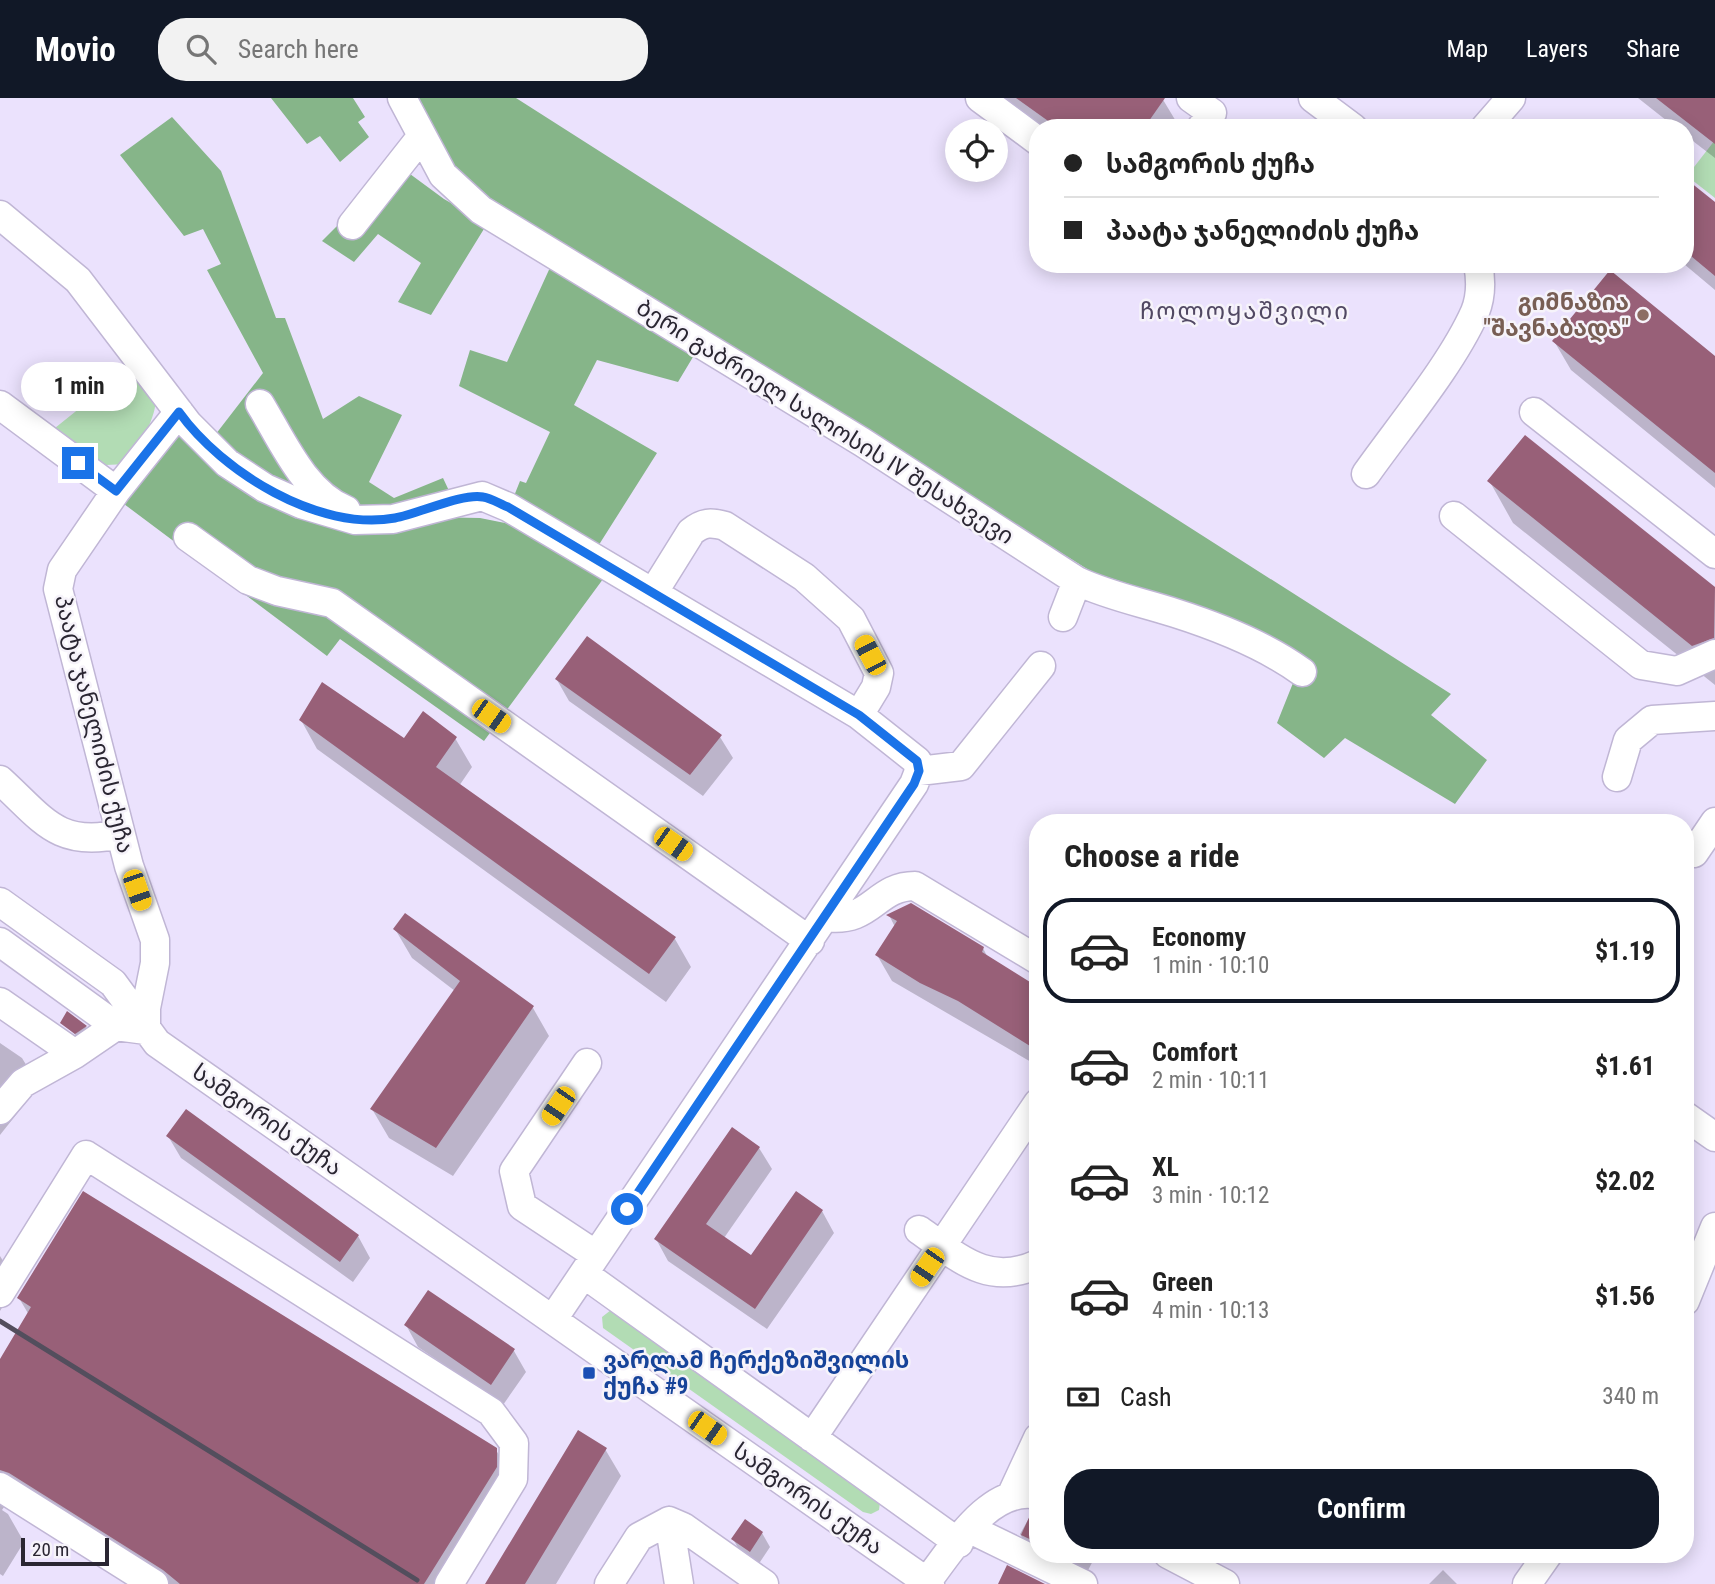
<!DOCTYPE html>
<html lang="en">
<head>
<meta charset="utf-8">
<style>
	:root { --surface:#fff; --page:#f2f2f2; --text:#222; --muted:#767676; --line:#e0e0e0; --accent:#111827 }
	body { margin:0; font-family:"Roboto Condensed","Noto Sans Georgian",sans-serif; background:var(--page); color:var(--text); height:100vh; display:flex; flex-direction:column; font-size:26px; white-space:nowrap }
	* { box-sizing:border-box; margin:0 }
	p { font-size:23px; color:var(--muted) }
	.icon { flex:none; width:38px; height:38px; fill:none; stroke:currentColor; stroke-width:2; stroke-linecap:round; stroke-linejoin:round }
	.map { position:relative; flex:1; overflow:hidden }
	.details { position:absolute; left:1029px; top:716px; width:665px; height:749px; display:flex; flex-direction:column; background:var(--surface); border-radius:28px; box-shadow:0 4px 18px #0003 }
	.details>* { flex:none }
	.top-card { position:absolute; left:1029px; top:21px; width:665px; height:154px; border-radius:28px; box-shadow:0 4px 18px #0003; display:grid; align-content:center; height:154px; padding:0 35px; background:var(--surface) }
	.fabs { position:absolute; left:945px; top:21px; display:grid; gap:14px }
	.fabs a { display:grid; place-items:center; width:63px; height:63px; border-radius:50%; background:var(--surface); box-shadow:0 4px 18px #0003; font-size:35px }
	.scale { position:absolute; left:21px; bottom:18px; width:88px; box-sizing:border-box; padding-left:7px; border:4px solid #2a2632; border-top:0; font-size:19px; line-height:24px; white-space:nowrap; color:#2a2632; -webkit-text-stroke:5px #f6f3fa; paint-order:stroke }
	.end { position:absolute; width:32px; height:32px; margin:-16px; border:9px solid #1a73e8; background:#fff; box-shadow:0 0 0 4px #fff }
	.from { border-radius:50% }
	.bubble { position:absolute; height:49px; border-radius:24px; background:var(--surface); box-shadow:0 4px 18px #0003; font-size:23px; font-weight:700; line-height:49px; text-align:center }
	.car { position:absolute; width:21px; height:42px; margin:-21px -10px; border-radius:9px; box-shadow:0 0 5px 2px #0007; background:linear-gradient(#f5c518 24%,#345 0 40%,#f5c518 0 76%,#345 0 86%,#f5c518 0) }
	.top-card b { display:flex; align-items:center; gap:24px; height:66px; font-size:26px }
	.top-card b+b { border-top:2px solid var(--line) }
	.top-card i { width:18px; height:18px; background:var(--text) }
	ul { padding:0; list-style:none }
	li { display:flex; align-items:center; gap:21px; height:105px; margin:0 14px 10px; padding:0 21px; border:4px solid transparent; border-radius:28px }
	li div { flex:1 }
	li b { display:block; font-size:26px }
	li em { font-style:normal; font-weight:700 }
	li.selected { border-color:var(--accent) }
	li>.icon { width:63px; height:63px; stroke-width:1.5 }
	h2 { padding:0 35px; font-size:32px; line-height:84px }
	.pay { display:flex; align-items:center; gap:18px; height:77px; padding:0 35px; font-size:26px }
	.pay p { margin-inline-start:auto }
	.button { display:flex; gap:14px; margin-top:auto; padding:14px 35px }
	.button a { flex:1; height:80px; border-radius:28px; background:var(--accent); color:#fff; font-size:28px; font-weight:700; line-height:80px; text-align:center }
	header { display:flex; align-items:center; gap:42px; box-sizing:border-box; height:98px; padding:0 35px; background:var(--accent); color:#fff }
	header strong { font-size:33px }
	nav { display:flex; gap:38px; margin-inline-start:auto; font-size:24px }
	.search { width:490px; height:63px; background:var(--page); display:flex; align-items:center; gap:18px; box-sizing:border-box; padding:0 24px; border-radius:28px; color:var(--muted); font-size:26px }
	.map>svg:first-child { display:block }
</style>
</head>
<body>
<header>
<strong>Movio</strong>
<div class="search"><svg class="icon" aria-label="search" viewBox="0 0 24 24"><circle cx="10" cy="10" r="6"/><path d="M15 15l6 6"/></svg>Search here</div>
<nav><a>Map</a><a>Layers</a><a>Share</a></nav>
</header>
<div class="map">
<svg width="1715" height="1486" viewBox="0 0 1715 1486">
	<rect width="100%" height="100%" fill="#ebe2fd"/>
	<path fill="#b2dcb4" d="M1715 42V100L1687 78Z
		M131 269C138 277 152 289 155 300 159 315 136 355 127 366L106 367 50 334Z
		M611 1212 880 1404 879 1412 871 1416 863 1414 603 1230 602 1219Z"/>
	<path fill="#86b589" d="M271 0H353L365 19 358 24 369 39 340 64 320 38 307 46Z
		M419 0H516L1451 596 1431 617 1487 662 1455 706 1345 640 1324 660 1277 625 1301 565 1172 500 1092 474 474 90 450 65Z
		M172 19 221 73 276 220H285L323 321 359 298 402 317 369 384 394 400 443 380 451 397 391 416 298 400 212 341 263 275 207 172 221 166 203 131 184 138 120 57Z
		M410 76 444 101 487 126 431 217 398 204 421 165 378 136 354 164 322 143 364 101 380 115Z
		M553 163 696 254 678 284 597 262 574 307 657 355 595 453 512 403 520 383 526 385 550 334 459 288 470 252 507 264Z
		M179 332 252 396 428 419 480 420 529 430 606 477 484 643 340 541 327 558 120 403Z"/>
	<path fill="#0003" d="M994 0H1162L1180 30H1038Z
		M1638 0H1715V60L1685 37V30H1676Z
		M1685 90 1715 106V192L1684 166Z
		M1554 243 1715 260V390L1571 272Z
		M1525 340 1715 492V587L1513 425 1490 384Z
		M557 582 720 639 733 660 703 698 569 603Z
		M301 622 404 642 455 640 472 669 459 688 675 841 691 869 666 904 317 651Z
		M889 817 983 850 988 860 1038 891V968L892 883 877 857 895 829Z
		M395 831 533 910 549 938 453 1078 389 1040 372 1011 455 893 412 860Z
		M62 925 86 929 89 935 80 941Z
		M0 945 22 960 39 988 0 1037Z
		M168 1038 358 1138 370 1160 353 1184 181 1060Z
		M759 1050 772 1071 724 1140 752 1160 822 1113 834 1135 767 1231 668 1163 656 1141Z
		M0 1158 17 1185 0 1213Z
		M19 1200 496 1352 513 1380 455 1486H157L9 1402 2 1412 8 1416 24 1444 3 1478 0 1476V1263L29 1217Z
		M406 1227 514 1253 526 1274 503 1307 418 1249Z
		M605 1351 621 1378 556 1486H487Z
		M1032 1415 1038 1418V1455L1028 1450 1020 1436Z
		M762 1435 770 1449 758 1467 741 1455 733 1441Z
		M1041 1456H1093L1095 1459 1085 1478Z
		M1443 1472 1457 1486H1429Z"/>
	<path fill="#986078" d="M1016 0H1165L1144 30H1058Z
		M1656 0H1715V46Z
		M1685 80 1715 104V178L1685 153Z
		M1610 172 1715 258V375L1552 243Z
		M1525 337 1715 489 1714 540 1692 548 1487 383Z
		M587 538 722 637 690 677 555 581Z
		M322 584 404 640 423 613 457 639 436 669 676 839 649 876 299 622Z
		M911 805 984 849 982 854 1038 889V953L958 903 920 885 875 857 897 823 886 817Z
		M405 815 534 908 436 1050 370 1011 460 883 393 831Z
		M67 913 87 928 75 936 60 925Z
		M186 1011 359 1137 340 1164 166 1038Z
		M732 1029 760 1049 706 1126 751 1157 796 1093 823 1112 755 1211 654 1141Z
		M83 1093 497 1350V1369L424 1486H180L163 1472 9 1375 0 1372V1261L31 1209 17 1200Z
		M428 1192 515 1251 491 1287 404 1227Z
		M578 1332 607 1350 525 1486H485Z
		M1032 1413 1038 1414V1445L1021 1437Z
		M745 1421 763 1434 750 1454 731 1441Z
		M1007 1467 1045 1486H998Z"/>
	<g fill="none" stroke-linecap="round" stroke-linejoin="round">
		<defs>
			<path id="minor" d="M402 0 443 77 481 112 862 344 1077 483C1109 498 1141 504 1175 515 1219 529 1265 547 1302 574
				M980 0 1038 43
				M1191 0 1212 15 1201 30
				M1313 0 1353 30
				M1485 30 1511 0
				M0 117 78 182 188 326 227 365 265 390 301 406 355 422 393 421 482 398 508 409 859 617 917 663 919 673 914 686 553 1221
				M352 127 422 38
				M260 306C282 342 304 395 346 412
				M0 307 116 393 62 472 58 491 129 768 155 842V865L146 910V932L116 928 0 844
				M1534 314 1715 456
				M1366 376C1400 328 1452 266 1475 214 1481 199 1481 181 1478 166
				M116 393 179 314
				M1454 418 1641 567 1677 573 1715 556
				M188 439 248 482 277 493 332 505 810 843
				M653 495 691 434C703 424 711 424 725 428L804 479 851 521 879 575 876 589 859 617
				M1063 519 1077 483
				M919 673 961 668 1041 568
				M1617 679 1628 642 1652 622 1715 618
				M0 682C43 721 57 750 120 736
				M1694 755 1715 724
				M0 804 113 885 157 945 930 1486
				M825 819C872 826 875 788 915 788L1038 862
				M0 904 75 956
				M587 965 514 1073 522 1108 596 1157
				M0 1012 23 985 75 956 116 928
				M1685 1018 1715 1039
				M919 1132C959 1160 988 1189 1038 1166
				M584 1176 959 1445
				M0 1195 86 1057 491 1314 514 1345 513 1381 449 1486
				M1685 1203 1715 1129
				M812 1340 1038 1005
				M0 1389 154 1486
				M1012 1396 1038 1340
				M669 1423 679 1486
				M970 1431 1083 1486
				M1168 1456 1225 1486
				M609 1486 639 1439 669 1423 683 1429 764 1486
				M925 1486C952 1452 989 1386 1038 1397
				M1527 1486 1548 1456"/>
		</defs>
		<use href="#minor" stroke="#c0b6d5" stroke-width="31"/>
		<use href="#minor" stroke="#fff" stroke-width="28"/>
		<path stroke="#534e5d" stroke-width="5" d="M0 1223 417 1482"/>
	</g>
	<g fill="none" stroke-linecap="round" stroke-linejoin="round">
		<path stroke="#1a73e8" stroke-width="9" d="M78 365 116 393 179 314C222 374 319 434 395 420 418 416 462 395 483 399 491 400 500 406 508 409L859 617 917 663 919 673 914 686 627 1111"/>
	</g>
	<circle fill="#8d6e63" stroke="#f6f3fa" stroke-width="2.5" cx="1643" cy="217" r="7"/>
	<rect fill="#1a4fb4" stroke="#f6f3fa" stroke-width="2.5" x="582" y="1268" width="14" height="14" rx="3.5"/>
	<g text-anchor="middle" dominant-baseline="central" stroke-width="5" stroke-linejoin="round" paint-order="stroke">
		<g font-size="23" font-weight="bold" fill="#785e54" stroke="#f6f3fa" text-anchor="end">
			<text x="1629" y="204">გიმნაზია<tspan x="1629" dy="26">"შავნაბადა"</tspan></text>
		</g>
		<g font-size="23" fill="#2a2632" stroke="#f6f3fa">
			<text transform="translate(825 324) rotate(32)">ბერი გაბრიელ სალოსის IV შესახვევი</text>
			<text transform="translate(94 626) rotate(76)">პაატა ჯანელიძის ქუჩა</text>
			<text transform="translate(267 1022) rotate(35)">სამგორის ქუჩა</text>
			<text transform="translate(808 1401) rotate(35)">სამგორის ქუჩა</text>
		</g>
		<g font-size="23" font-weight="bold" fill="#164399" stroke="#f6f3fa" text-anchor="start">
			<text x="603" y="1262">ვარლამ ჩერქეზიშვილის<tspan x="603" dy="26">ქუჩა #9</tspan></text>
		</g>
		<g font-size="24" letter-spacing="2" fill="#514863" stroke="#f6f3fa">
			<text x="1245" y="213">ჩოლოყაშვილი</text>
		</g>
	</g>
</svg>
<div class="fabs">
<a><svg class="icon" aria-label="locate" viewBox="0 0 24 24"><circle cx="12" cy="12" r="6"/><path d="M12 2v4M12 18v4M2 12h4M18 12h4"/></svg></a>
</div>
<div class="scale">20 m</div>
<i class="end from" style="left:627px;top:1111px"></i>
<i class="end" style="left:78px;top:365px"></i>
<div class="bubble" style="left:21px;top:264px;width:116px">1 min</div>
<i class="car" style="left:870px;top:557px;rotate:332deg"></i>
<i class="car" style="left:491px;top:618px;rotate:125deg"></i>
<i class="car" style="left:673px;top:746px;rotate:125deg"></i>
<i class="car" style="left:137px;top:792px;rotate:161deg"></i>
<i class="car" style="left:558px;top:1008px;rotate:214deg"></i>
<i class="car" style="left:927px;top:1169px;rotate:214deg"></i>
<i class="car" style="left:707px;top:1330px;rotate:125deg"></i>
<div class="top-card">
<b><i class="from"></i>სამგორის ქუჩა</b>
<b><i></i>პაატა ჯანელიძის ქუჩა</b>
</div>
<section class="details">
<h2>Choose a ride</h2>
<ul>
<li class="selected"><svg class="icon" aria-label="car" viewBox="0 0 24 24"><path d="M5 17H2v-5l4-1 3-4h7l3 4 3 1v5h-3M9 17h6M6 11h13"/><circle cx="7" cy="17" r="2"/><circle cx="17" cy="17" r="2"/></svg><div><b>Economy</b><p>1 min · 10:10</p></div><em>$1.19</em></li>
<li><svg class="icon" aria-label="car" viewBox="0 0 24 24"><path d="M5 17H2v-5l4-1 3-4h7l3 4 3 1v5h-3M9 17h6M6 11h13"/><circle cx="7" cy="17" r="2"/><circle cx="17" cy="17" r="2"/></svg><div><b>Comfort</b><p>2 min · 10:11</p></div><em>$1.61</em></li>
<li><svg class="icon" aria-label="car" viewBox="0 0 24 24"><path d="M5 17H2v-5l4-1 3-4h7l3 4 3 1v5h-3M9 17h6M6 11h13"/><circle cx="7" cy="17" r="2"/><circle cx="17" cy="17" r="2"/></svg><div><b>XL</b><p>3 min · 10:12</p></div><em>$2.02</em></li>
<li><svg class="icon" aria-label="car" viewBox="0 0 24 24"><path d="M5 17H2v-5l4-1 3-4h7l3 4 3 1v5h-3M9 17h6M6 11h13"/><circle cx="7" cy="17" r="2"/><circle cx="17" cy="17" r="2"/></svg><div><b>Green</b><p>4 min · 10:13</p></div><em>$1.56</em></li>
</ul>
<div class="pay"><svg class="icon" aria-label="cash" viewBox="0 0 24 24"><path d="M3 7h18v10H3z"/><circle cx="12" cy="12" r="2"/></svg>Cash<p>340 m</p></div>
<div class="button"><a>Confirm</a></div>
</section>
</div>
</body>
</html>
